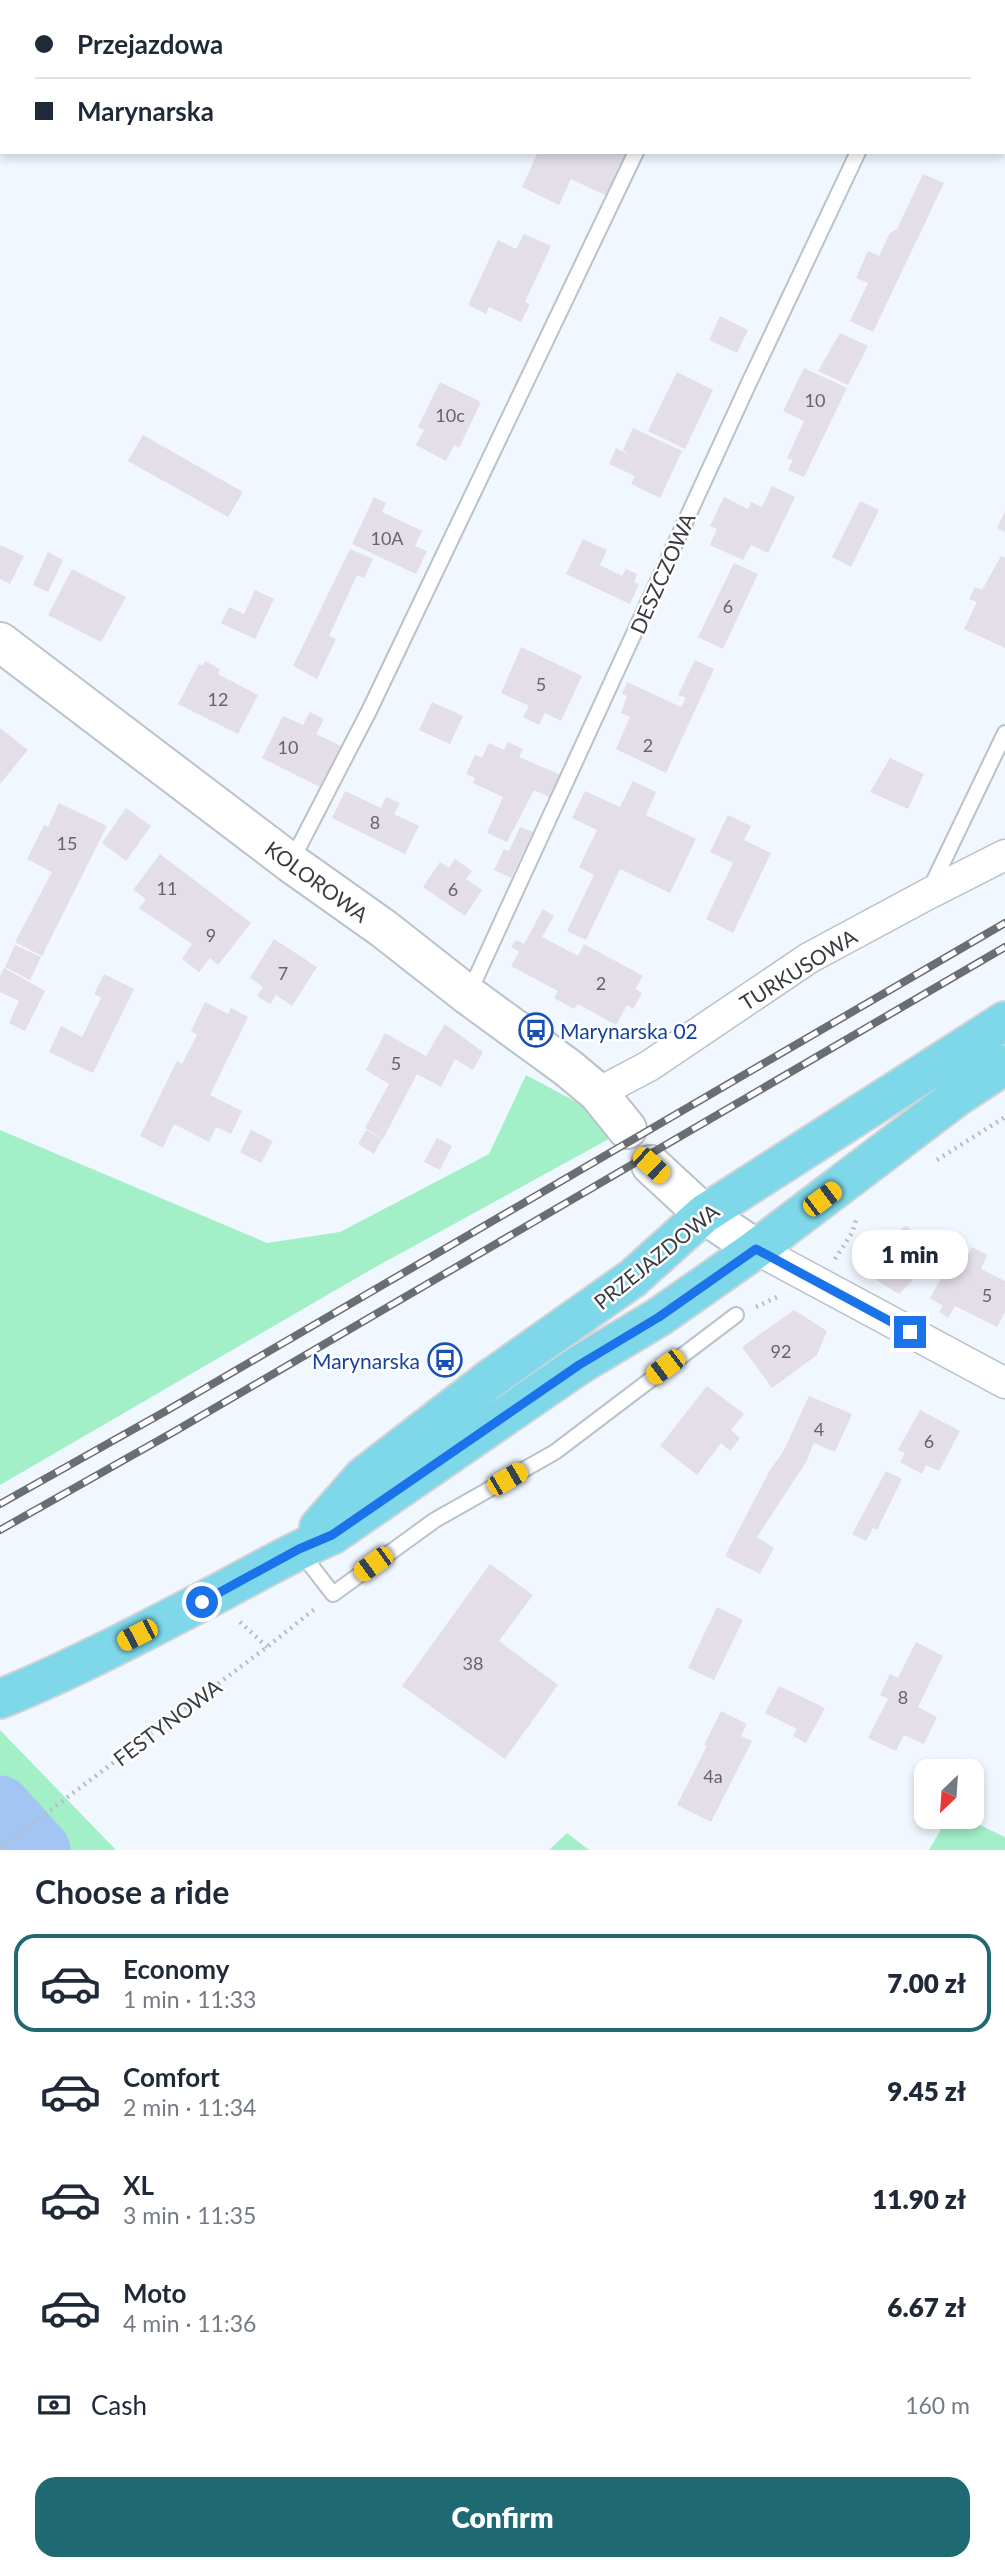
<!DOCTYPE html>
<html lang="en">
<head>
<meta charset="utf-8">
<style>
	:root { --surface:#fff; --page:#f2f2f3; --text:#1f2937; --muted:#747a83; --line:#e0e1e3; --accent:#1e6972 }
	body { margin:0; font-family:Lato,sans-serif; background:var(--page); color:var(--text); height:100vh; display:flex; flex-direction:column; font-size:26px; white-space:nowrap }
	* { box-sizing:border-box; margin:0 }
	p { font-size:23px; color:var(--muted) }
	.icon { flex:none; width:38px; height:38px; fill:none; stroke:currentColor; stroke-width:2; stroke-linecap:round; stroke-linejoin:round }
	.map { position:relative; height:1850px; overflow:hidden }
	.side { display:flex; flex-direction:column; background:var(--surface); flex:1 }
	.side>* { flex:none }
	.hud { position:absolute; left:0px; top:0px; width:1006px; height:154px; box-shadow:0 4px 10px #0003; display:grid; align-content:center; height:154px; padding:0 35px; background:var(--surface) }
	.needle { width:46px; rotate:205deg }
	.fabs { position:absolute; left:914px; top:1759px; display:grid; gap:14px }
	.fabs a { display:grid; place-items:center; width:70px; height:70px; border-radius:14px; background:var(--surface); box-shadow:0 4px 10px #0003; font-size:35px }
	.end { position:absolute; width:32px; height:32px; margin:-16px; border:9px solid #1a73e8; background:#fff; box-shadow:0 0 0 4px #fff }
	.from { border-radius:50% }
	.bubble { position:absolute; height:49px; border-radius:21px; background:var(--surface); box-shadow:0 4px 10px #0003; font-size:23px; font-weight:800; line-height:49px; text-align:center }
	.car { position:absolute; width:21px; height:42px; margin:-21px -10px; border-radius:9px; box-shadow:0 0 5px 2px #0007; background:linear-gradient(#f5c518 24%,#345 0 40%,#f5c518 0 76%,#345 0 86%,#f5c518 0) }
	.hud b { display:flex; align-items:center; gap:24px; height:66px; font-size:26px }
	.hud b+b { border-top:2px solid var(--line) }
	.hud i { width:18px; height:18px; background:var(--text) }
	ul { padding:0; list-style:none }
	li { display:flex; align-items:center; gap:21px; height:98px; margin:0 14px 10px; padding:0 21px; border:4px solid transparent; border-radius:21px }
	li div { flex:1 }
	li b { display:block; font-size:26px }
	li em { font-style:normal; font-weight:800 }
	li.current { border-color:var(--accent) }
	li>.icon { width:63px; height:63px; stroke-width:1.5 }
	h2 { padding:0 35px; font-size:32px; line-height:84px }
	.pay { display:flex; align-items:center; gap:18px; height:77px; padding:0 35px; font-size:26px }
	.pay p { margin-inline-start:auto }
	.cta { display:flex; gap:14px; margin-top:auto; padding:14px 35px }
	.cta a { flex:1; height:80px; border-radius:21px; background:var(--accent); color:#fff; font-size:28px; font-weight:800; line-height:80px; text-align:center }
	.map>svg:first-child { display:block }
</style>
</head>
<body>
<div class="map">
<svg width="1005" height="1850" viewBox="0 0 1005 1850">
	<rect width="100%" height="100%" fill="#f0f7fe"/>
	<path fill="#a3f0c8" d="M526 1075 627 1129 372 1269 0 1485V1130L267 1243 340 1232 489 1154Z
		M0 1730 116 1850H0Z
		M948 1817H963L1005 1837V1850H929Z
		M567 1833 589 1850H549Z"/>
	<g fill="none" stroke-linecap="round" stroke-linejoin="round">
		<path stroke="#a3c5f4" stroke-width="61" d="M0 1806 40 1850"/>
	</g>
	<path fill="#e4dee9" d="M538 152H628L607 196 571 179 559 205 522 187Z
		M923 174 944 183 873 332 850 321 868 283 856 278 868 251 879 256 890 233 897 229Z
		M524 234 551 246 525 302 530 304 521 322 489 307 486 314 468 305 498 240 516 249Z
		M720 316 748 330 737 353 709 340Z
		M840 333 868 346 848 385 818 371Z
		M804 368 847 388 804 477 788 470 793 460 787 458 804 421 783 411Z
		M677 372 713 390 685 449 648 431Z
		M440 382 481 402 459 448 454 445 446 461 416 445 424 430 418 427Z
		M633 428 682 451 660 498 631 484 635 476 609 464 616 448 631 456 623 450Z
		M143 435 243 492 228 517 128 461Z
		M772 486 795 497 768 553 751 545 743 560 710 545 717 529 710 526 724 497 748 509 751 502 762 507Z
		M374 497 386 503 382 512 422 531 415 546 427 551 416 574 352 544Z
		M860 501 879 510 851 567 832 557Z
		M1005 511V532L997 528Z
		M583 539 607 550 600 565 622 576 626 569 637 574 634 582 639 584 630 604 566 574Z
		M0 545 24 556 10 584 0 579Z
		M350 549 373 559 364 578 357 575 329 636 336 639 317 679 293 666Z
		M48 552 63 560 48 592 33 585Z
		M1001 556 1005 558V648L964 629 977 602 969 599 975 587 982 590Z
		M734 563 758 574 723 649 698 637Z
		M72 569 126 597 101 642 48 615Z
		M255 590 274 599 255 639 221 623 229 607 244 614Z
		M521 647 582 676 561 721 545 713 539 725 523 717 529 706 501 693Z
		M695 660 714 669 666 773 616 749 630 717 621 713 627 696 622 694 627 682 681 707 686 698 678 695Z
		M205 661 220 669 218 674 258 695 238 734 178 704 199 664 202 666Z
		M432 702 463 716 450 744 419 730Z
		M310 712 324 719 316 734 343 747 322 788 262 758 283 716 303 725Z
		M0 728 28 750 0 784Z
		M508 742 523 749 519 757 561 775 551 798 534 790 507 842 487 833 503 797 473 783 475 778 466 774 475 755 482 758 489 743 504 750Z
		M890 758 924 774 908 809 870 792Z
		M633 781 656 792 646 815 696 839 670 893 620 869 586 940 567 931 594 875 579 867 597 830 572 818 585 791 620 807Z
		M345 791 381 808 386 797 400 803 394 814 419 826 405 854 332 818Z
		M59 803 107 826 42 956 15 942 52 872 27 859 44 825 48 827Z
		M126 808 151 826 126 861 102 843Z
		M728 815 751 826 744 840 771 853 733 933 706 919 733 863 710 852Z
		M520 827 533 832 511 878 494 870 504 849 509 851Z
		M160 854 251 923 218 965 210 958 199 972 182 959 192 944 139 908 146 899 133 890Z
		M455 859 472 871 466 879 482 890 465 916 423 887 440 862 449 868Z
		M543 909 554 916 542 937 578 956 584 944 643 976 635 989 642 993 633 1009 627 1005 616 1025 578 1004 574 1009 554 998 558 991 511 966 519 952 511 947 516 940 524 944Z
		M274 939 317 967 292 1006 276 995 270 1004 257 996 263 987 250 978Z
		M15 945 41 957 30 980 5 967Z
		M4 968 45 991 25 1031 9 1023 19 1001 0 992V976Z
		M104 974 134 989 93 1073 49 1052 61 1026 82 1037 101 998 94 994Z
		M205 1002 228 1014 231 1008 248 1017 210 1095 242 1111 231 1134 216 1127 209 1142 174 1124 163 1148 140 1136 177 1061 182 1064 197 1035 191 1031Z
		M445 1024 483 1052 473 1070 455 1059 441 1087 417 1074 383 1139 365 1128 389 1084 366 1070 385 1033 426 1056Z
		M251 1130 273 1141 261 1163 240 1152Z
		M366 1130 382 1139 374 1154 358 1144Z
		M437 1138 452 1146 440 1170 424 1162Z
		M906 1225 935 1257 899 1294 865 1273 864 1263Z
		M972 1247 987 1255 981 1269 1005 1281V1312L997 1327 955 1306 948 1318 939 1312 943 1306 930 1298 954 1255 965 1261Z
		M794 1310 827 1331 817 1355 772 1388 742 1347Z
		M707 1386 744 1414 731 1430 740 1438 730 1451 721 1443 697 1475 660 1446Z
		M809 1396 852 1414 835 1452 814 1443 806 1462 757 1537 774 1548 760 1574 725 1556 770 1470 783 1452Z
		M920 1410 960 1431 939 1471 926 1465 922 1474 900 1462 905 1453 898 1450Z
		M886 1471 902 1479 877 1530 873 1528 866 1541 852 1534Z
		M490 1564 533 1595 499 1641 558 1685 505 1759 402 1686Z
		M717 1607 743 1620 714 1680 688 1668Z
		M916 1642 943 1656 918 1707 937 1717 924 1744 904 1735 896 1751 868 1738 888 1699 880 1695 890 1674 898 1678Z
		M779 1686 825 1708 806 1743 793 1736 797 1729 765 1713Z
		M721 1711 747 1724 741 1736 752 1741 711 1822 677 1805 707 1746 704 1745Z"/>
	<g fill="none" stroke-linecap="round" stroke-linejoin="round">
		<defs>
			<path id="lane" d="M708 2V0
				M291 862 369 711 636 152
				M930 889 1005 733
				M469 993 748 385 858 152
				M299 1550 333 1594 435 1520 555 1452 736 1315"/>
			<path id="street" d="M598 1093 649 1066 809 958 928 894 1005 855
				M756 1249 1005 1383"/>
			<path id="secondary" d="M0 642 291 863 384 929 468 995 568 1068 598 1093 627 1129
				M651 1165 704 1214 756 1249"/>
			<path id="primary" d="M319 1527 363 1477 490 1379 633 1278 704 1214 1005 1021
				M0 1699C69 1671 136 1636 203 1601 246 1579 287 1554 332 1535L579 1365 659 1317 756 1249 955 1098 1005 1065"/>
		</defs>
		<use href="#lane" stroke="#b9c2ca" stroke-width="18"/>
		<use href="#street" stroke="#b9c2ca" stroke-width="33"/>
		<use href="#secondary" stroke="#b9c2ca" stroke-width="42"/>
		<use href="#primary" stroke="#d3d4d5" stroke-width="42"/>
		<path stroke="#b8bdc3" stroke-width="4.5" stroke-dasharray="2 5" stroke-linecap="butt" d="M930 2 931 0
			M937 1160 1005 1117
			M835 1259 852 1233 856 1220
			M756 1307 777 1297
			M240 1622 267 1647
			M0 1848 267 1647 316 1608"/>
		<use href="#lane" stroke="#fff" stroke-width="14"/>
		<use href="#street" stroke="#fff" stroke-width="30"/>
		<use href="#secondary" stroke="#fff" stroke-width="38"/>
		<use href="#primary" stroke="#7ed8e9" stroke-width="38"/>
		<defs>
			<path id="rail" d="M0 1504 166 1411 1005 923
				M0 1530 177 1430 1005 947"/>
		</defs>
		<use href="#rail" stroke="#6a6e72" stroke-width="8"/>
		<use href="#rail" stroke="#fff" stroke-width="5" stroke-dasharray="16" stroke-linecap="butt"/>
	</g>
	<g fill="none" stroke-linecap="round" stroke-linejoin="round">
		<path stroke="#1a73e8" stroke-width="9" d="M202 1602 299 1549 332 1535 579 1365 659 1317 756 1249 910 1332"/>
	</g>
	<defs>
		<symbol id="bus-ring" viewBox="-11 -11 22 22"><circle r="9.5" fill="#fff" stroke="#1a4fb4" stroke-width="1.5"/><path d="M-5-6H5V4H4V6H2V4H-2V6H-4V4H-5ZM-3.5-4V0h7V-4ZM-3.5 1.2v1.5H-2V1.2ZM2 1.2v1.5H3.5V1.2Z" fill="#1a4fb4"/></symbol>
	</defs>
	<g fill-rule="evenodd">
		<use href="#bus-ring" x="517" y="1011" width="38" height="38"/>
		<use href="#bus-ring" x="426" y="1341" width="38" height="38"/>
	</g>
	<g text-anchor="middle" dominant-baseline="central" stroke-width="5" stroke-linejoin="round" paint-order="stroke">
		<g font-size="18" fill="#64646a">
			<text x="815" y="400">10</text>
			<text x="450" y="415">10c</text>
			<text x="387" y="538">10A</text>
			<text x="728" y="606">6</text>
			<text x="541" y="684">5</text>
			<text x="218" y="699">12</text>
			<text x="648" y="745">2</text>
			<text x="288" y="747">10</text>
			<text x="375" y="822">8</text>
			<text x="67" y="843">15</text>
			<text x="167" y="888">11</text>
			<text x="453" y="889">6</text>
			<text x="211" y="935">9</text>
			<text x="283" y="973">7</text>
			<text x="601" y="983">2</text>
			<text x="396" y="1063">5</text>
			<text x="987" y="1295">5</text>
			<text x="781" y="1351">92</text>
			<text x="819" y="1429">4</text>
			<text x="929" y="1441">6</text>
			<text x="473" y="1663">38</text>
			<text x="903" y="1697">8</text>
			<text x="713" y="1776">4a</text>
		</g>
		<g font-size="21" fill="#393c3f" stroke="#fff">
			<text transform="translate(662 573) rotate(-66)">DESZCZOWA</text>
			<text transform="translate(317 881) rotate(36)">KOLOROWA</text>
			<text transform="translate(798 969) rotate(-32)">TURKUSOWA</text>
			<text transform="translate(656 1256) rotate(-39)">PRZEJAZDOWA</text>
			<text transform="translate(167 1722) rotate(-37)">FESTYNOWA</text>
		</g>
		<g font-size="21" fill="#164399" stroke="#fff" text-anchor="start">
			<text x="560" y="1030">Marynarska 02</text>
			<text x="420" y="1360" text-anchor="end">Marynarska</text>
		</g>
	</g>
</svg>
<div class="fabs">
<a><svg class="needle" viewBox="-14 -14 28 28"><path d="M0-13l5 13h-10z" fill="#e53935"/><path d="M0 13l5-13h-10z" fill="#747a83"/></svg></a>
</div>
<i class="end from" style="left:202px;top:1602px"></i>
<i class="end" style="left:910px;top:1332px"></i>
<div class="bubble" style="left:852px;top:1230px;width:116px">1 min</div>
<i class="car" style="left:651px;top:1165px;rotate:133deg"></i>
<i class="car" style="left:822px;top:1199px;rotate:53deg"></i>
<i class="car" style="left:665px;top:1367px;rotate:233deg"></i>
<i class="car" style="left:507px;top:1479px;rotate:60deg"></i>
<i class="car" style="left:373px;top:1564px;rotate:234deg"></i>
<i class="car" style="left:137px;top:1635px;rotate:243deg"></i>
<div class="hud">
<b><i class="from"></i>Przejazdowa</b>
<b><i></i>Marynarska</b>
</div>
</div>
<section class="side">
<h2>Choose a ride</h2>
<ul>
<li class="current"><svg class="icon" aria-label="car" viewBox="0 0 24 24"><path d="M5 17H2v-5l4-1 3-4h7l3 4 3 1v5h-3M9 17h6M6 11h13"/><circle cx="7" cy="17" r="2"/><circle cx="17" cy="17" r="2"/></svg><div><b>Economy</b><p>1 min · 11:33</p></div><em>7.00 zł</em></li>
<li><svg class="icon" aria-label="car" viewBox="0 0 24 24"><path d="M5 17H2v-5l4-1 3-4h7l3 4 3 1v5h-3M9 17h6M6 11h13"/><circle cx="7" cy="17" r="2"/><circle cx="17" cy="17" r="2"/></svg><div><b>Comfort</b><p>2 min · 11:34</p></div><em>9.45 zł</em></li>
<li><svg class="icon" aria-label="car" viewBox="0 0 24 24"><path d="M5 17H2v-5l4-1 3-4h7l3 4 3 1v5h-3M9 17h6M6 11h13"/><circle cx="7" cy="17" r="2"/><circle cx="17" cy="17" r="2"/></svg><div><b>XL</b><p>3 min · 11:35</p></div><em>11.90 zł</em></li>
<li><svg class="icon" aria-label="car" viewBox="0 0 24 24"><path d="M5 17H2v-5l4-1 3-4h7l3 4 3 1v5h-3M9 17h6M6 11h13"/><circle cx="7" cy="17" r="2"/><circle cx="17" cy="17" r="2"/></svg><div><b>Moto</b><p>4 min · 11:36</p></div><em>6.67 zł</em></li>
</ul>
<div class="pay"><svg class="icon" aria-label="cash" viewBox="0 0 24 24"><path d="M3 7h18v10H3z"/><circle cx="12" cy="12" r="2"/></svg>Cash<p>160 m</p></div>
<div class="cta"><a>Confirm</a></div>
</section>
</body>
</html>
